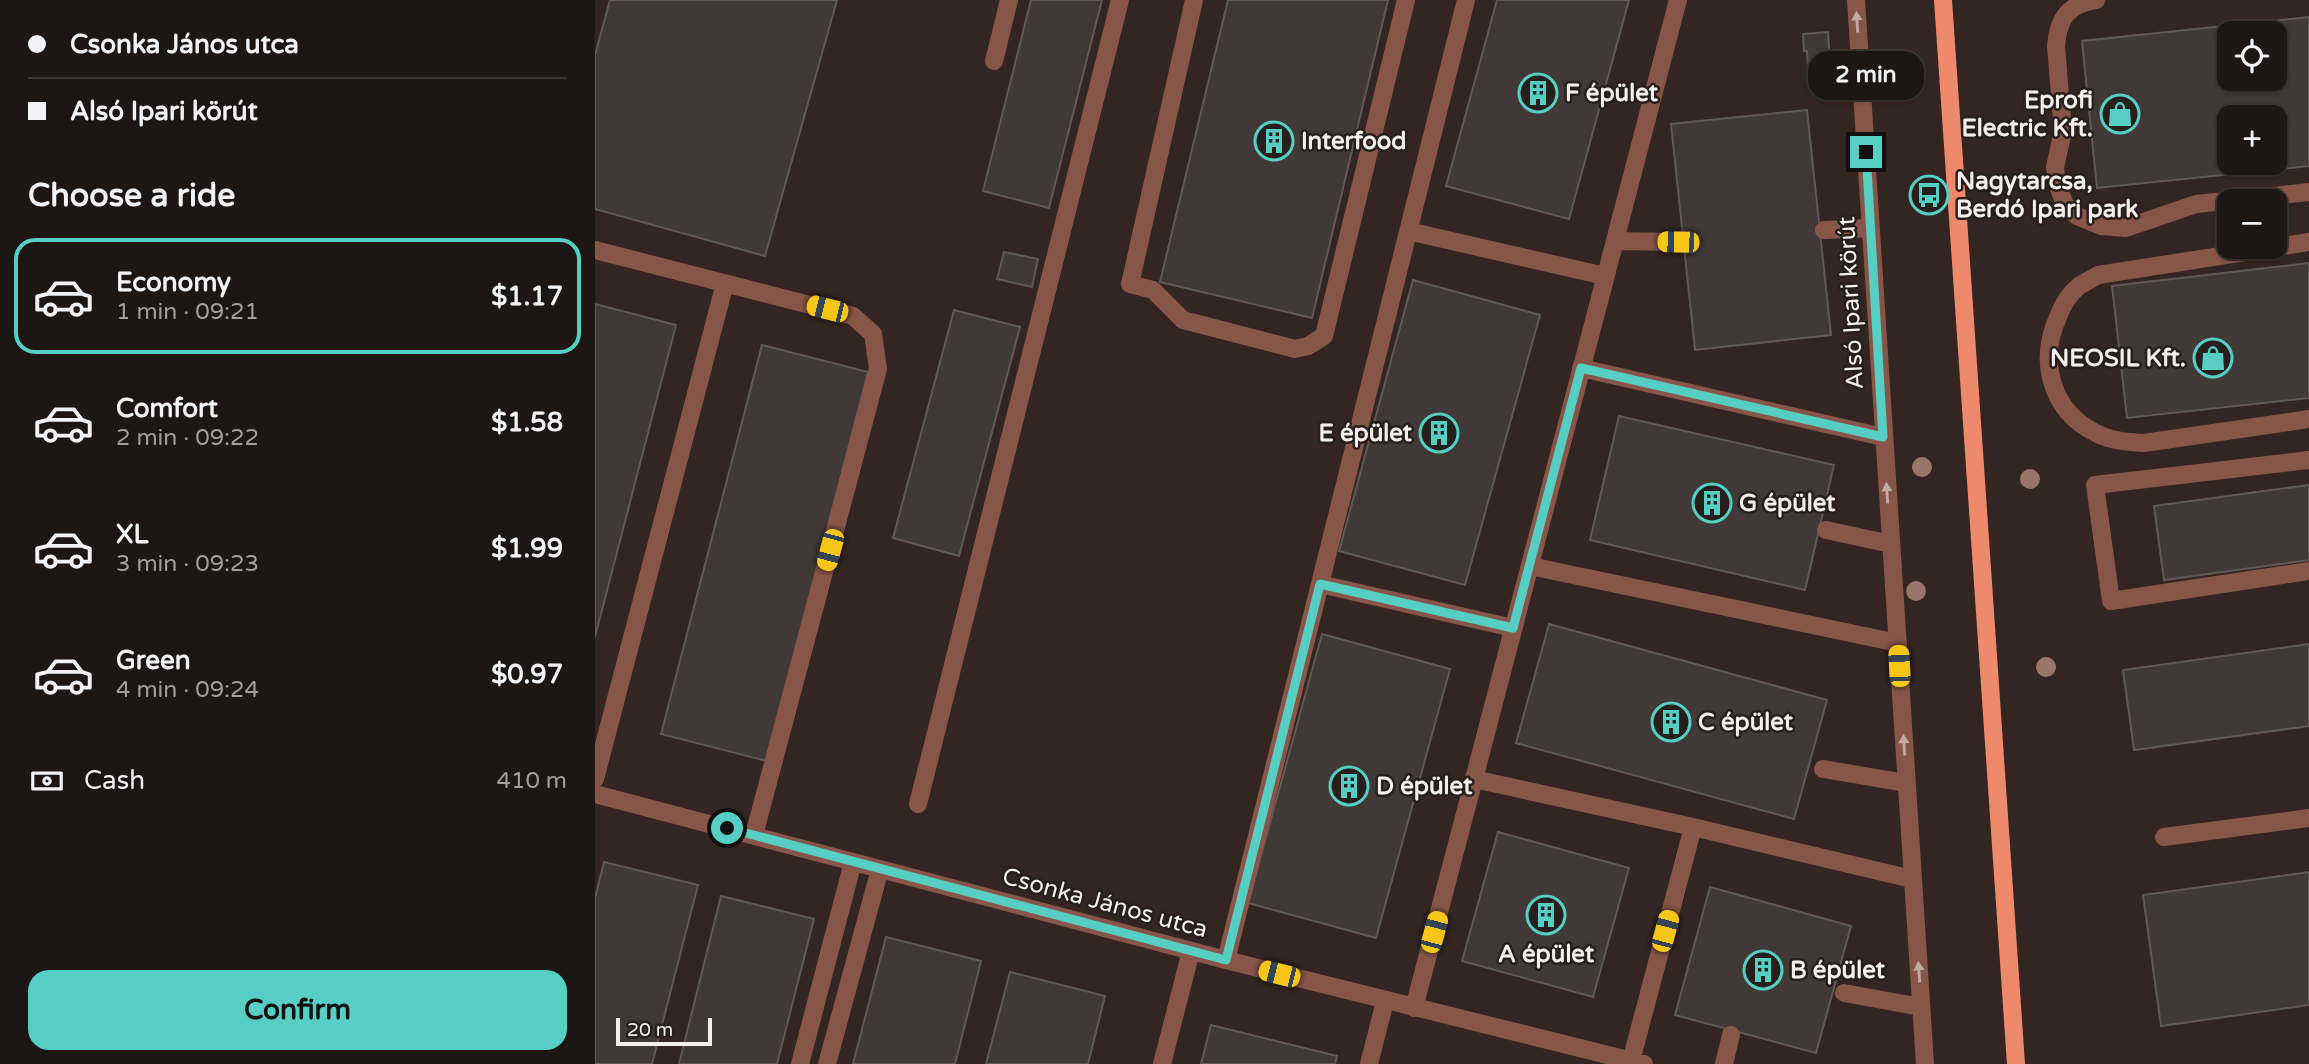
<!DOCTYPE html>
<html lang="en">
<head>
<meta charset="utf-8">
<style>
	:root { --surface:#1c1715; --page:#25201e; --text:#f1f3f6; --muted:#a09fa0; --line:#3a3634; --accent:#56cec3 }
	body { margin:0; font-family:"Varela Round",sans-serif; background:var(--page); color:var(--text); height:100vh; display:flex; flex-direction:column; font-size:26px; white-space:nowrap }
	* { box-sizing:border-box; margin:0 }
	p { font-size:23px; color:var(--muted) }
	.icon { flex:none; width:38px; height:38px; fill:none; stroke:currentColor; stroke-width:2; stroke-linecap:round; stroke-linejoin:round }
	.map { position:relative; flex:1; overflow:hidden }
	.sheet { display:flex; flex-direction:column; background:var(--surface); width:595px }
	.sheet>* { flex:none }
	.hud { display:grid; align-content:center; height:154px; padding:0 28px; background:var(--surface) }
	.tools { position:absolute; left:1622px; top:21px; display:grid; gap:14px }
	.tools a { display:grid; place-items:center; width:70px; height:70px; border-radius:14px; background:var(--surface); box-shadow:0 2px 5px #0004,0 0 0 2px var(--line); font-size:35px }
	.scale { position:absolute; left:21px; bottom:18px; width:96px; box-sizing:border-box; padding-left:7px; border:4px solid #f4efed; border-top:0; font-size:19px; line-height:24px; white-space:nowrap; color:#f4efed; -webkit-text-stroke:5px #261f1c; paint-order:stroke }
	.end { position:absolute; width:32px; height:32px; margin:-16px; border:9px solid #56cec3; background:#111; box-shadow:0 0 0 4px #111 }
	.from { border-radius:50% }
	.bubble { position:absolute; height:49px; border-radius:21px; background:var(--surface); box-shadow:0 2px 5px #0004,0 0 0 2px var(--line); font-size:23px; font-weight:800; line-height:49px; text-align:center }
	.car { position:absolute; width:21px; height:42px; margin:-21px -10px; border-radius:9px; box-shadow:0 0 5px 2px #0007; background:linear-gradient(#f5c518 24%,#345 0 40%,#f5c518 0 76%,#345 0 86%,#f5c518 0) }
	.hud b { display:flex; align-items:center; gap:24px; height:66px; font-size:26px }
	.hud b+b { border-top:2px solid var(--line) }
	.hud i { width:18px; height:18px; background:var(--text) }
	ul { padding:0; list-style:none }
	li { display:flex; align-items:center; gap:21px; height:116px; margin:0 14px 10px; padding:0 14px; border:4px solid transparent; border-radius:21px }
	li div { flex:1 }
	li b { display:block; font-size:26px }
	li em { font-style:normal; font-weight:800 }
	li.on { border-color:var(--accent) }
	li>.icon { width:63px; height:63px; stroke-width:1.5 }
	h2 { padding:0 28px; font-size:32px; line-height:84px }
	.pay { display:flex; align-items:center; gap:18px; height:77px; padding:0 28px; font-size:26px }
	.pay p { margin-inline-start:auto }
	.button { display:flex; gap:14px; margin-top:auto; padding:14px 28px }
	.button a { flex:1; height:80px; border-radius:21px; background:var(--accent); color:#111; font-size:28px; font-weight:800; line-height:80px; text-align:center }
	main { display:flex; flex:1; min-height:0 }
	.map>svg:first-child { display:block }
</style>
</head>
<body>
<main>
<section class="sheet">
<div class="hud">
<b><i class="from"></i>Csonka János utca</b>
<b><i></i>Alsó Ipari körút</b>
</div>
<h2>Choose a ride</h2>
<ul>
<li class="on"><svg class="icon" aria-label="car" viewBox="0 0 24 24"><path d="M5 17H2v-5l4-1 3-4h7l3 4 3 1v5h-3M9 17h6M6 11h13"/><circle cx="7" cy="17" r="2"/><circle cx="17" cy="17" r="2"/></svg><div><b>Economy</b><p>1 min · 09:21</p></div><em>$1.17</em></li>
<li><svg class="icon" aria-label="car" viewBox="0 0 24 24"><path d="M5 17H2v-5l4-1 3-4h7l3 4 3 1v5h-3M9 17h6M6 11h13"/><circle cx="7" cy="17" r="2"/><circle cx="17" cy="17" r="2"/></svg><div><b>Comfort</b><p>2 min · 09:22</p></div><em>$1.58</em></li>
<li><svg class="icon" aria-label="car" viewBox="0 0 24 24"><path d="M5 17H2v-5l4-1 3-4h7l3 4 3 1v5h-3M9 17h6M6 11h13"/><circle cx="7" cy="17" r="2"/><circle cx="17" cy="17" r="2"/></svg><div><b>XL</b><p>3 min · 09:23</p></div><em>$1.99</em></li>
<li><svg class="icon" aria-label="car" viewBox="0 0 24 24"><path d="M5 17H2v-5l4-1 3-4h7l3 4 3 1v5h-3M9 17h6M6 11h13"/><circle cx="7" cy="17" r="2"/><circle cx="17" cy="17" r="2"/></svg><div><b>Green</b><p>4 min · 09:24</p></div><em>$0.97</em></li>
</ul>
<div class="pay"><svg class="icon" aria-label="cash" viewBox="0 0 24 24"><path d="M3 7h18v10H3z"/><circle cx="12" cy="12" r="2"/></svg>Cash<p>410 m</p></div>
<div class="button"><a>Confirm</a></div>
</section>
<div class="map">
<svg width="1714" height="1064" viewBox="0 0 1714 1064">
	<rect width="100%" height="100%" fill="#261f1c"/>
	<path fill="#332521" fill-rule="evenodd" d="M0 0H1714V1064H0ZM1634 33H1680V79H1634ZM1634 117H1680V163H1634ZM1634 201H1680V247H1634Z"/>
	<path fill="#413937" stroke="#615956" stroke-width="2" fill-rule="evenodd" d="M15 0H242L170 256 0 209V55Z
		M436 0H507L454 208 388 191Z
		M633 0H793L717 318 565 282Z
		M902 0H1034L974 219 851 186Z
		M1714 17V166L1502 188 1487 41ZM1634 33H1680V79H1634ZM1634 117H1680V163H1634Z
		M1233 32 1236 78 1228 79V82L1214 83 1212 51H1209L1208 34Z
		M1212 110 1236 335 1100 350 1076 124Z
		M409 252 443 259 437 287 402 279Z
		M1714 263V398L1532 418 1517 286Z
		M818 280 945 315 870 585 744 551Z
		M0 304 81 325 0 637Z
		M359 310 425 327 364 556 298 538Z
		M167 345 273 372 172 761 66 734Z
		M1024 416 1239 465 1210 590 995 540Z
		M1714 485V560L1569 580 1559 506Z
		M954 624 1232 700 1199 819 921 743Z
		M727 634 855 669 781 938 653 903Z
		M1714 644V726L1539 750 1528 670Z
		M903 832 1034 868 998 997 867 961Z
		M9 862 103 885 57 1064H0V898Z
		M1714 872V1005L1566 1026 1548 895Z
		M1115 887 1256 926 1221 1053 1080 1015Z
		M126 896 219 919 182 1064H84Z
		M291 937 386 961 360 1064H258Z
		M415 972 510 996 493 1064H391Z
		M616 1025 742 1056 740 1064H606Z"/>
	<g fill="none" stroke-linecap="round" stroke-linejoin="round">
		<path stroke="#875648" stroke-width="18" d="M599 0 535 284 558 290 588 320 700 349 713 346 729 336 811 0
			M1261 0 1330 1064
			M1501 0C1473 4 1463 19 1461 46L1468 131 1460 167 1462 183 1470 205 1482 216 1506 226 1531 228 1601 204 1714 192
			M399 61 414 0
			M1229 230 1276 228
			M813 231 1010 276
			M1020 241 1083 242
			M1714 242 1503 275C1497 279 1490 282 1484 286 1474 294 1467 306 1463 317 1443 361 1456 411 1501 433 1516 441 1533 442 1549 443L1714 419
			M0 250 258 316 278 334 283 369 159 835
			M986 368 1288 437
			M1714 460 1500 485 1516 601 1714 571
			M1231 530 1296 544
			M935 566 1303 643
			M725 584 918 628
			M1228 769 1311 783
			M0 779 130 283
			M879 779 1098 827 1317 879
			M0 794 631 960 1049 1064
			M323 804 525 0
			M1569 837 1714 818
			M631 960 871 0
			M1249 993 1326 1007
			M819 1008 1083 0
			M1036 1061 1098 827
			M205 1064 258 862
			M232 1064 285 869
			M567 1064 596 951
			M774 1064 790 1001
			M1129 1064 1136 1035"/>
		<path stroke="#ef896c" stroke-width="18" d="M1348 0 1421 1064"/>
	</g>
	<g fill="#9a756a">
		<circle cx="1327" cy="467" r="10"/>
		<circle cx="1435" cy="479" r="10"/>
		<circle cx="1321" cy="591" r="10"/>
		<circle cx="1451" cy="667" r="10"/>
	</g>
	<defs><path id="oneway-solid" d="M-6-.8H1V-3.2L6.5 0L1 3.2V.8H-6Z" transform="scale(1.75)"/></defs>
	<g fill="#c3aaa3">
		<use href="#oneway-solid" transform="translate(1262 22) rotate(-94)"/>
		<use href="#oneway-solid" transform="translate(1292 493) rotate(-94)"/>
		<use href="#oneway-solid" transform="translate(1309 745) rotate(-93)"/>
		<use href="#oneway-solid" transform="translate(1324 972) rotate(-94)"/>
	</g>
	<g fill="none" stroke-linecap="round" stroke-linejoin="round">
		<path stroke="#56cec3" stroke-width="9" d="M132 828 631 960 725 584 918 628 986 368 1288 437 1271 152"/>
	</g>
	<defs>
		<symbol id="building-ring" viewBox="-11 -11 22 22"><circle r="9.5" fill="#261f1c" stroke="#56cec3" stroke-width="1.5"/><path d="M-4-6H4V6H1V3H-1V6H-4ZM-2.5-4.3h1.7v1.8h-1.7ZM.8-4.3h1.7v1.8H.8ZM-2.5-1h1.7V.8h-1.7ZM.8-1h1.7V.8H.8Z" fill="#56cec3"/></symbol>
		<symbol id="shop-ring" viewBox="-11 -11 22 22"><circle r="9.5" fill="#261f1c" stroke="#56cec3" stroke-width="1.5"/><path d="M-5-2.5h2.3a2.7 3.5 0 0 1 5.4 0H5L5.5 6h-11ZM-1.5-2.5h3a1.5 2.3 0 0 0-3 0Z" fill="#56cec3"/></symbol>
		<symbol id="bus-ring" viewBox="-11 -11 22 22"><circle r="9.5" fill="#261f1c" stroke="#56cec3" stroke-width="1.5"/><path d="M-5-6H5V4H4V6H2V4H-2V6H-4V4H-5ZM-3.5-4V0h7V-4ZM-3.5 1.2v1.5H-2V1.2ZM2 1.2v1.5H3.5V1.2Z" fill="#56cec3"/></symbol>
	</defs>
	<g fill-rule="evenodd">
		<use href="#building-ring" x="921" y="71" width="44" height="44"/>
		<use href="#shop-ring" x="1503" y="92" width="44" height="44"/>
		<use href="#building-ring" x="657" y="119" width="44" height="44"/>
		<use href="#bus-ring" x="1312" y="173" width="44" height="44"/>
		<use href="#shop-ring" x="1596" y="336" width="44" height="44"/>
		<use href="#building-ring" x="822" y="411" width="44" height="44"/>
		<use href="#building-ring" x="1095" y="481" width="44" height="44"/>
		<use href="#building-ring" x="1054" y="700" width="44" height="44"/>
		<use href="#building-ring" x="732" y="764" width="44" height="44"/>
		<use href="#building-ring" x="929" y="893" width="44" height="44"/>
		<use href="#building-ring" x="1146" y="948" width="44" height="44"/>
	</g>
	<g text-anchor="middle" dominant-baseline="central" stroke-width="5" stroke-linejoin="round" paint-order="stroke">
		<g font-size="24" font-weight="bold" fill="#f4efed" stroke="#261f1c" text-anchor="start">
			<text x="970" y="93">F épület</text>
			<text x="1498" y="100" text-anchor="end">Eprofi<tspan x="1498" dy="28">Electric Kft.</tspan></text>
			<text x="706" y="141">Interfood</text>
			<text x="1361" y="181">Nagytarcsa,<tspan x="1361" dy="28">Berdó Ipari park</tspan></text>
			<text x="1591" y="358" text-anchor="end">NEOSIL Kft.</text>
			<text x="817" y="433" text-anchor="end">E épület</text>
			<text x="1144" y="503">G épület</text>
			<text x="1103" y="722">C épület</text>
			<text x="781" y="786">D épület</text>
			<text x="951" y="954" text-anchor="middle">A épület</text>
			<text x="1195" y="970">B épület</text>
		</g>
		<g font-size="24" fill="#f4efed" stroke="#261f1c">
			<text transform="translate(1256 303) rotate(-93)">Alsó Ipari körút</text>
			<text transform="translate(510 903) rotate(15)">Csonka János utca</text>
		</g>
	</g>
</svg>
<div class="tools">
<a><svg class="icon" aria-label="locate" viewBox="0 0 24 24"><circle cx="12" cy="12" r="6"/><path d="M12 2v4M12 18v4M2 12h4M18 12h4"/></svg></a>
<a>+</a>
<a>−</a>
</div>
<div class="scale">20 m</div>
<i class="end from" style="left:132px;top:828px"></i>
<i class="end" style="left:1271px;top:152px"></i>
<div class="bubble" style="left:1213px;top:51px;width:116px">2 min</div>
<i class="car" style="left:1083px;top:242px;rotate:271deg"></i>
<i class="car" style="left:232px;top:309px;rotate:284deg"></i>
<i class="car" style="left:235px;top:550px;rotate:195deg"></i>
<i class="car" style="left:1304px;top:666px;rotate:357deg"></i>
<i class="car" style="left:1070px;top:931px;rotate:15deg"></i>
<i class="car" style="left:839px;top:932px;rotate:15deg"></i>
<i class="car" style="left:684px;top:974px;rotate:284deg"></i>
</div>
</main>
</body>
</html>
